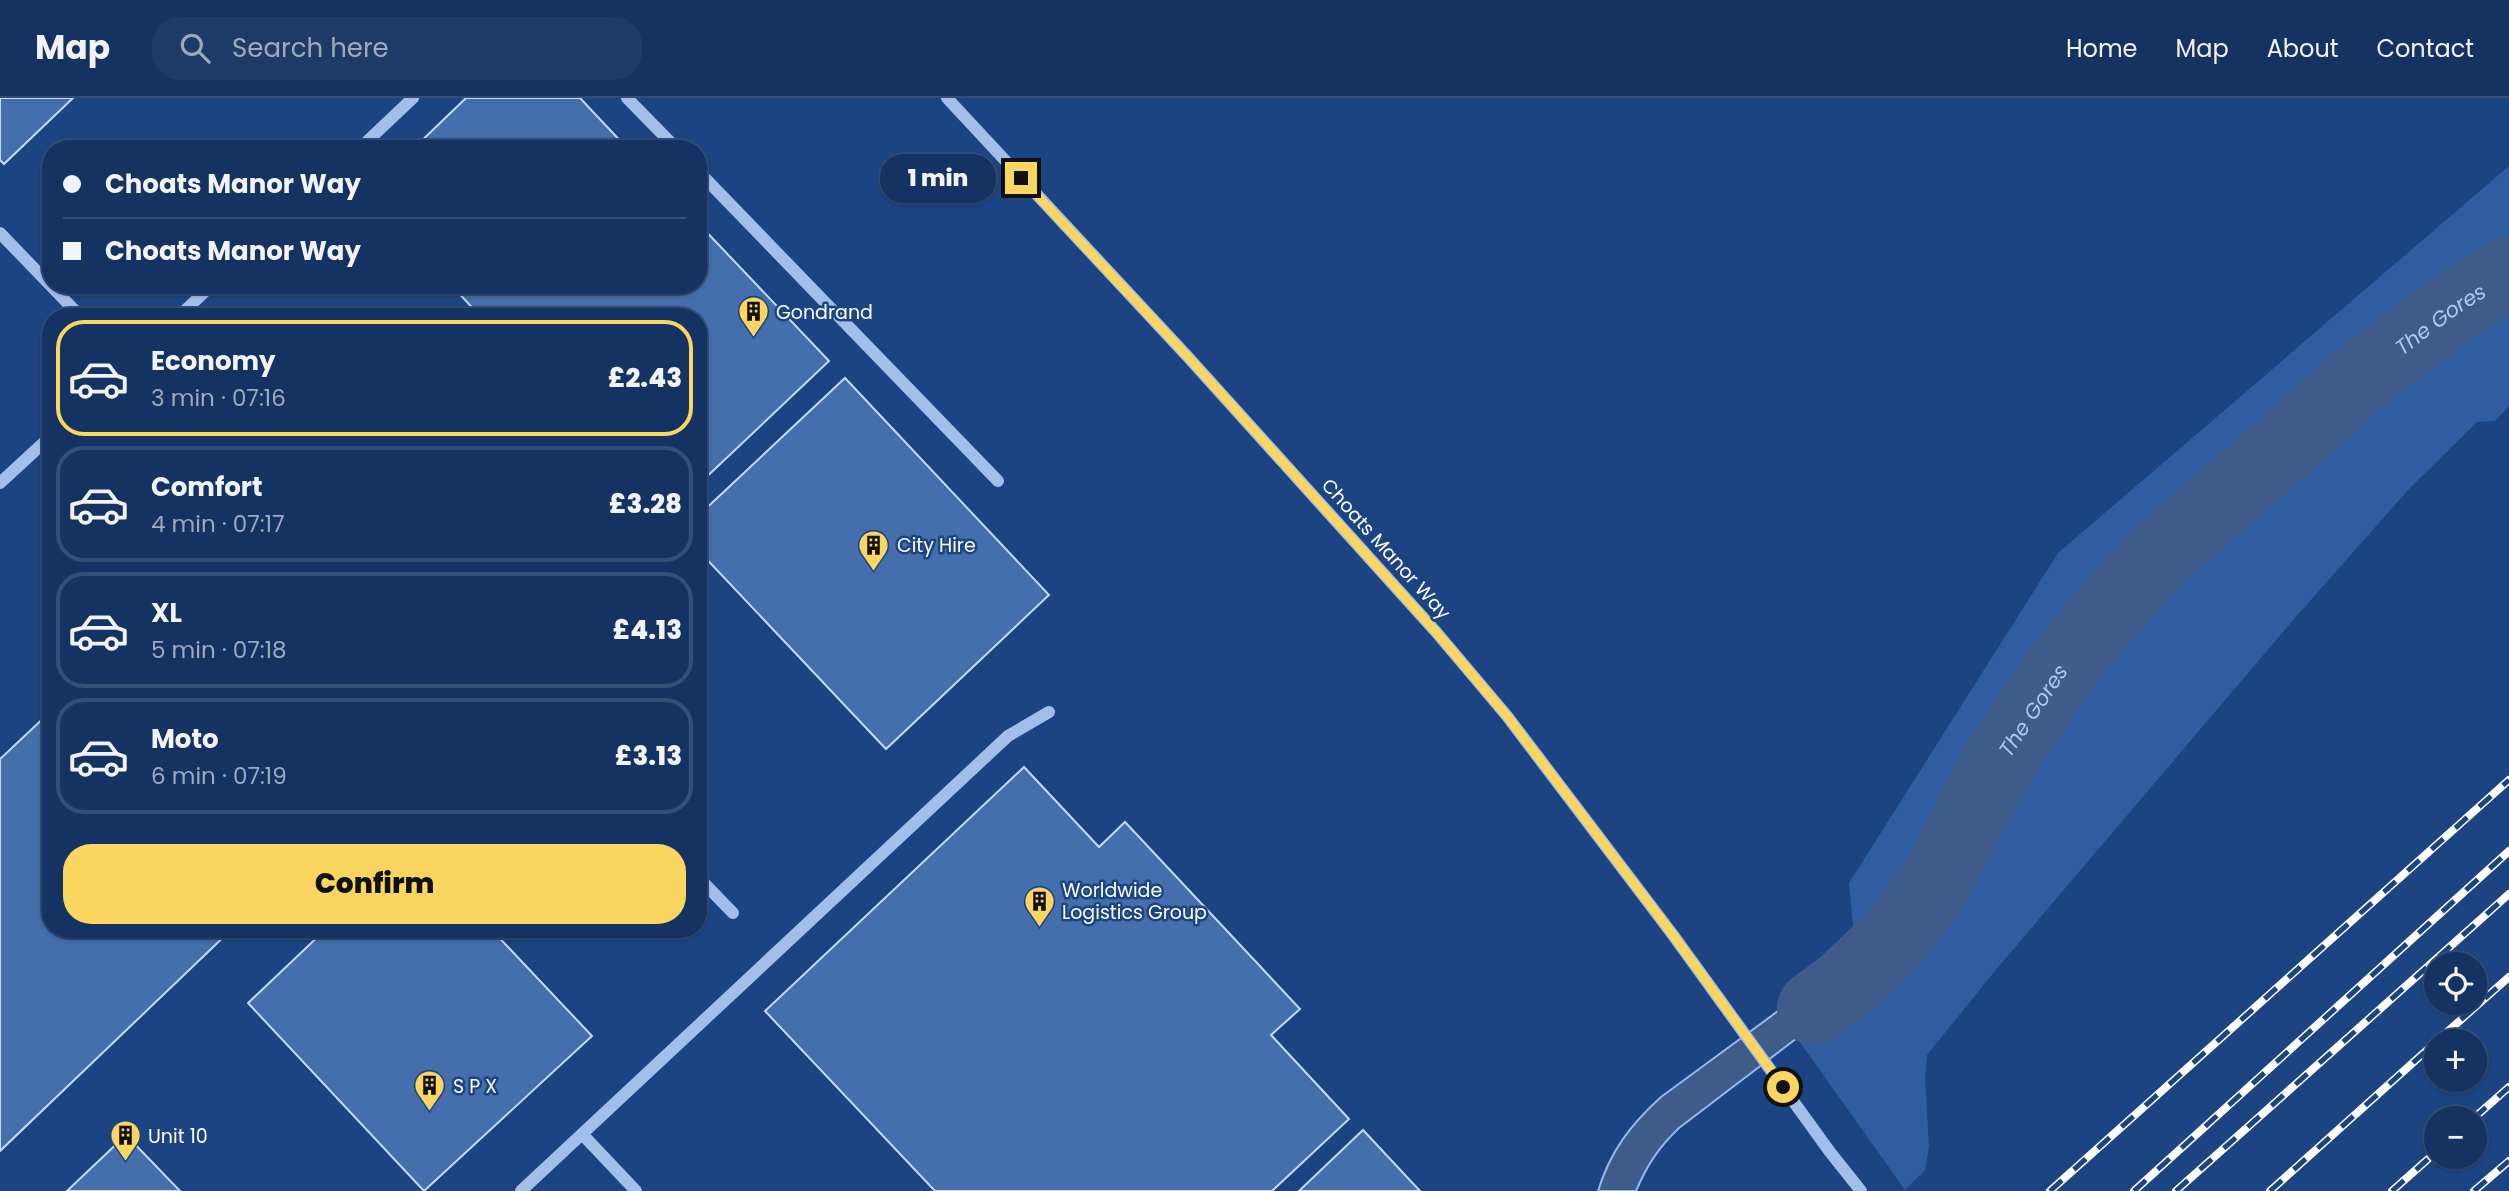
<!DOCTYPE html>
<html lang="en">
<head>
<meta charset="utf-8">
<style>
	:root { --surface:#153362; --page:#1e3b68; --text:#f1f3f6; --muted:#9daabe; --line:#344e77; --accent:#fad660 }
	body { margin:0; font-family:Poppins,sans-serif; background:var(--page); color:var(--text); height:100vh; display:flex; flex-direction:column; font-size:26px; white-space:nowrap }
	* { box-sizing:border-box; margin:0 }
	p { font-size:23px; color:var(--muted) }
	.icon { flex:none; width:38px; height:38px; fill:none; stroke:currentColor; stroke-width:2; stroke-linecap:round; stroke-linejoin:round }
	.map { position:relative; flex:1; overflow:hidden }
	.side { position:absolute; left:42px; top:210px; width:665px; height:630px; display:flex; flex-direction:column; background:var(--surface); border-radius:28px; box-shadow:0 2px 5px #0004,0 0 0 2px var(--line) }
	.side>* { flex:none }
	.guide { position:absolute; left:42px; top:42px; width:665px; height:154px; border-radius:28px; box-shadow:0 2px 5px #0004,0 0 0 2px var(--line); display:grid; align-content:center; height:154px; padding:0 21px; background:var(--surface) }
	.buttons { position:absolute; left:2424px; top:854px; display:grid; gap:14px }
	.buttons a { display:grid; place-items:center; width:63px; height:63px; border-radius:50%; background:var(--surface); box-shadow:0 2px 5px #0004,0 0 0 2px var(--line); font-size:35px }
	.end { position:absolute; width:32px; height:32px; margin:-16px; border:9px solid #fad660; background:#111; box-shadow:0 0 0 4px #111 }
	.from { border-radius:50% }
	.bubble { position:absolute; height:49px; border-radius:24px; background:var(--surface); box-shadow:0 2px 5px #0004,0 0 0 2px var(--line); font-size:23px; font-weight:800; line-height:49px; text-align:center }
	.guide b { display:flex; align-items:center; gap:24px; height:66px; font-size:26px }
	.guide b+b { border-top:2px solid var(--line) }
	.guide i { width:18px; height:18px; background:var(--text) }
	ul { padding:12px 0 0; list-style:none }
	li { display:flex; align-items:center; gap:21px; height:116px; margin:0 14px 10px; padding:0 7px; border:4px solid var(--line); border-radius:28px }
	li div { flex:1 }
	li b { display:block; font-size:26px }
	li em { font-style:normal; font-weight:800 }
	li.active { border-color:var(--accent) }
	li>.icon { width:63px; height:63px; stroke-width:1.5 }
	.action { display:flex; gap:14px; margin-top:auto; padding:14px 21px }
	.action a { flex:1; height:80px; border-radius:28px; background:var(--accent); color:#111; font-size:28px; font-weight:800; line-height:80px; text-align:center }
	header { display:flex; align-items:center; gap:42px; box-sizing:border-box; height:98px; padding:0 35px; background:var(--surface); border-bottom:2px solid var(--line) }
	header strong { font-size:33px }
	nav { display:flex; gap:38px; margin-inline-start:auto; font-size:24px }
	.search { width:490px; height:63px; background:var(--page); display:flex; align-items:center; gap:18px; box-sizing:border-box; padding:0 24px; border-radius:28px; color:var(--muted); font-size:26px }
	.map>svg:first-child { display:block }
</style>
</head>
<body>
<header>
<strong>Map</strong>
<div class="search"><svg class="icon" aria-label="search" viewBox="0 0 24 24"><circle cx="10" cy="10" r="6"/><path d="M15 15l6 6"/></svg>Search here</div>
<nav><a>Home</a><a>Map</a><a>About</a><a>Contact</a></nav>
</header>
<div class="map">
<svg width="2509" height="1093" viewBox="0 0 2509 1093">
	<rect width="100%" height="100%" fill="#1c4483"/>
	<path fill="#305da1" d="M2509 68V308L2495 323 2477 324 2408 392 2294 521 1994 874 1927 957 1925 980 1929 1049 1925 1072 1905 1092 1797 940 1859 893 1849 785 2058 455Z"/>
	<path fill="#3e5b8a" stroke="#95b9ec" stroke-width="2" d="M1876 824 1902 860 1679 1030C1659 1049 1647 1067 1636 1093H1598C1610 1054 1630 1027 1661 999L1838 869Z"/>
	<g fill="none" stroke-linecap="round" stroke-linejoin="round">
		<path stroke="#3e5b8a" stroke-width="74" id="s1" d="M1814 910 1845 887 1895 839 1935 785 2000 661 2059 573 2109 512 2161 455 2292 342 2356 283 2454 209 2509 175"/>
	</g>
	<path fill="#446eac" stroke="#c7daf7" stroke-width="2" d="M0 0H73L4 66 0 62Z
		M466 0H580L628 51H413Z
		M698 125 829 263 698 387V219H481L451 187H698Z
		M845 280 1049 497 886 651 698 452V418Z
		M51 613V831H232L0 1053V661Z
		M1024 669 1099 749 1125 724 1300 911 1271 937 1349 1021 1272 1093H935L765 913Z
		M326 831H491L592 938 424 1093 248 905Z
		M1363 1032 1420 1093H1299Z
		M126 1037 180 1093H67Z"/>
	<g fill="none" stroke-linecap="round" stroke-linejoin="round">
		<path stroke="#a2bfea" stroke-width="12" d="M627 0 677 51
			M947 0 1188 259 1437 535 1507 618 1673 837 1830 1054 1861 1093
			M359 51 413 0
			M698 73 998 383
			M0 135 81 219
			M178 219 212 187
			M0 385 51 338
			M698 779 733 815
			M582 1036 636 1093
			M521 1093 1008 638 1049 614"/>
		<defs>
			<path id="rail" d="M2437 943 2509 879
				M2474 1020 2509 989
				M2050 1093 2509 682
				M2134 1093 2509 753
				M2176 1093 2509 796
				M2270 1093 2436 944
				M2392 1093 2436 1054
				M2474 1093 2509 1063"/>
		</defs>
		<use href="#rail" stroke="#fff" stroke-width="8"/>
		<use href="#rail" stroke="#1c4483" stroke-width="5" stroke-dasharray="16" stroke-linecap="butt"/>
	</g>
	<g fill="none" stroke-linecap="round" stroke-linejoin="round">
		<path stroke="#fad660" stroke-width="9" d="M1021 80 1188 259 1437 535 1507 618 1673 837 1783 989"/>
	</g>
	<defs>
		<symbol id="building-pin" viewBox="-11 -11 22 30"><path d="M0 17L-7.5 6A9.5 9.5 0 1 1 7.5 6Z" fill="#fad660" stroke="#1c4483"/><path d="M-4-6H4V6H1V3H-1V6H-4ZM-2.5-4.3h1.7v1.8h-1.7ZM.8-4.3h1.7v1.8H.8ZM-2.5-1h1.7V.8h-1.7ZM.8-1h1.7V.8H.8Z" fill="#111"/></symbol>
	</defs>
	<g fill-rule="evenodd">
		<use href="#building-pin" x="736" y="196" width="35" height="47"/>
		<use href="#building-pin" x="856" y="430" width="35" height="47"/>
		<use href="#building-pin" x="1022" y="786" width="35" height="47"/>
		<use href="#building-pin" x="412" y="970" width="35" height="47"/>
		<use href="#building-pin" x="108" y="1020" width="35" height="47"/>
	</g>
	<g text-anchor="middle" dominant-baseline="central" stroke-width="5" stroke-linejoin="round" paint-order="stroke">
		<g font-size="19" fill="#fff" stroke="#1c4483" text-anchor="start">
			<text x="776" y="214">Gondrand</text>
			<text x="897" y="447">City Hire</text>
			<text x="1062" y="792">Worldwide<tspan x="1062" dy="22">Logistics Group</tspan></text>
			<text x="453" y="988">S P X</text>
			<text x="148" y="1038">Unit 10</text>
		</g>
		<g font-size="19" fill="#fff" stroke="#1c4483">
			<text transform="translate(1386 451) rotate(48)">Choats Manor Way</text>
		</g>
		<g font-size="21" font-style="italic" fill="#adc9f2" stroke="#1c4483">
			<text stroke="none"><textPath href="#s1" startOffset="942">The Gores</textPath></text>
			<text stroke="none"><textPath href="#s1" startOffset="374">The Gores</textPath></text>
		</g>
	</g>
</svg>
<div class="buttons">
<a><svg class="icon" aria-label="locate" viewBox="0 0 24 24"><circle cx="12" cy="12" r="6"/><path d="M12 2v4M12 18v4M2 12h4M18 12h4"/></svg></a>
<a>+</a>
<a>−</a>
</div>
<i class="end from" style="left:1783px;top:989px"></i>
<i class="end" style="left:1021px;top:80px"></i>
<div class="bubble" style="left:880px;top:56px;width:116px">1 min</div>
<div class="guide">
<b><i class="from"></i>Choats Manor Way</b>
<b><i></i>Choats Manor Way</b>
</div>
<section class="side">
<ul>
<li class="active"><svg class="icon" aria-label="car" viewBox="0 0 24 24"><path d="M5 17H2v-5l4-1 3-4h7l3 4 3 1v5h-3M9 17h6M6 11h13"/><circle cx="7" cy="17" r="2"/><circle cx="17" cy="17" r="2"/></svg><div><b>Economy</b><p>3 min · 07:16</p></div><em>£2.43</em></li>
<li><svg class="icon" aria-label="car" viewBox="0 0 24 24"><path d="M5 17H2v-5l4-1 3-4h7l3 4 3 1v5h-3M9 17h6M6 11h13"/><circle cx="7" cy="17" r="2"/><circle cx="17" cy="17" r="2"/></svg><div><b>Comfort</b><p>4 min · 07:17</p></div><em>£3.28</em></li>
<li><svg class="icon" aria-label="car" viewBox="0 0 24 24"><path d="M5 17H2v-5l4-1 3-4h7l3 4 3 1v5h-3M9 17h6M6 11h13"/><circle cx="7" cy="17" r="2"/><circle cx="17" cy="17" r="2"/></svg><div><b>XL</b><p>5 min · 07:18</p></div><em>£4.13</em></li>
<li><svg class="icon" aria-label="car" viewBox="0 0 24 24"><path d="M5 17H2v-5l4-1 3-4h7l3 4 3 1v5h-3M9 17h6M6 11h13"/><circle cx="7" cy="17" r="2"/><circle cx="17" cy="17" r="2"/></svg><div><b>Moto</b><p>6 min · 07:19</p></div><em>£3.13</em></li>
</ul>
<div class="action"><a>Confirm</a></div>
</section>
</div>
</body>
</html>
